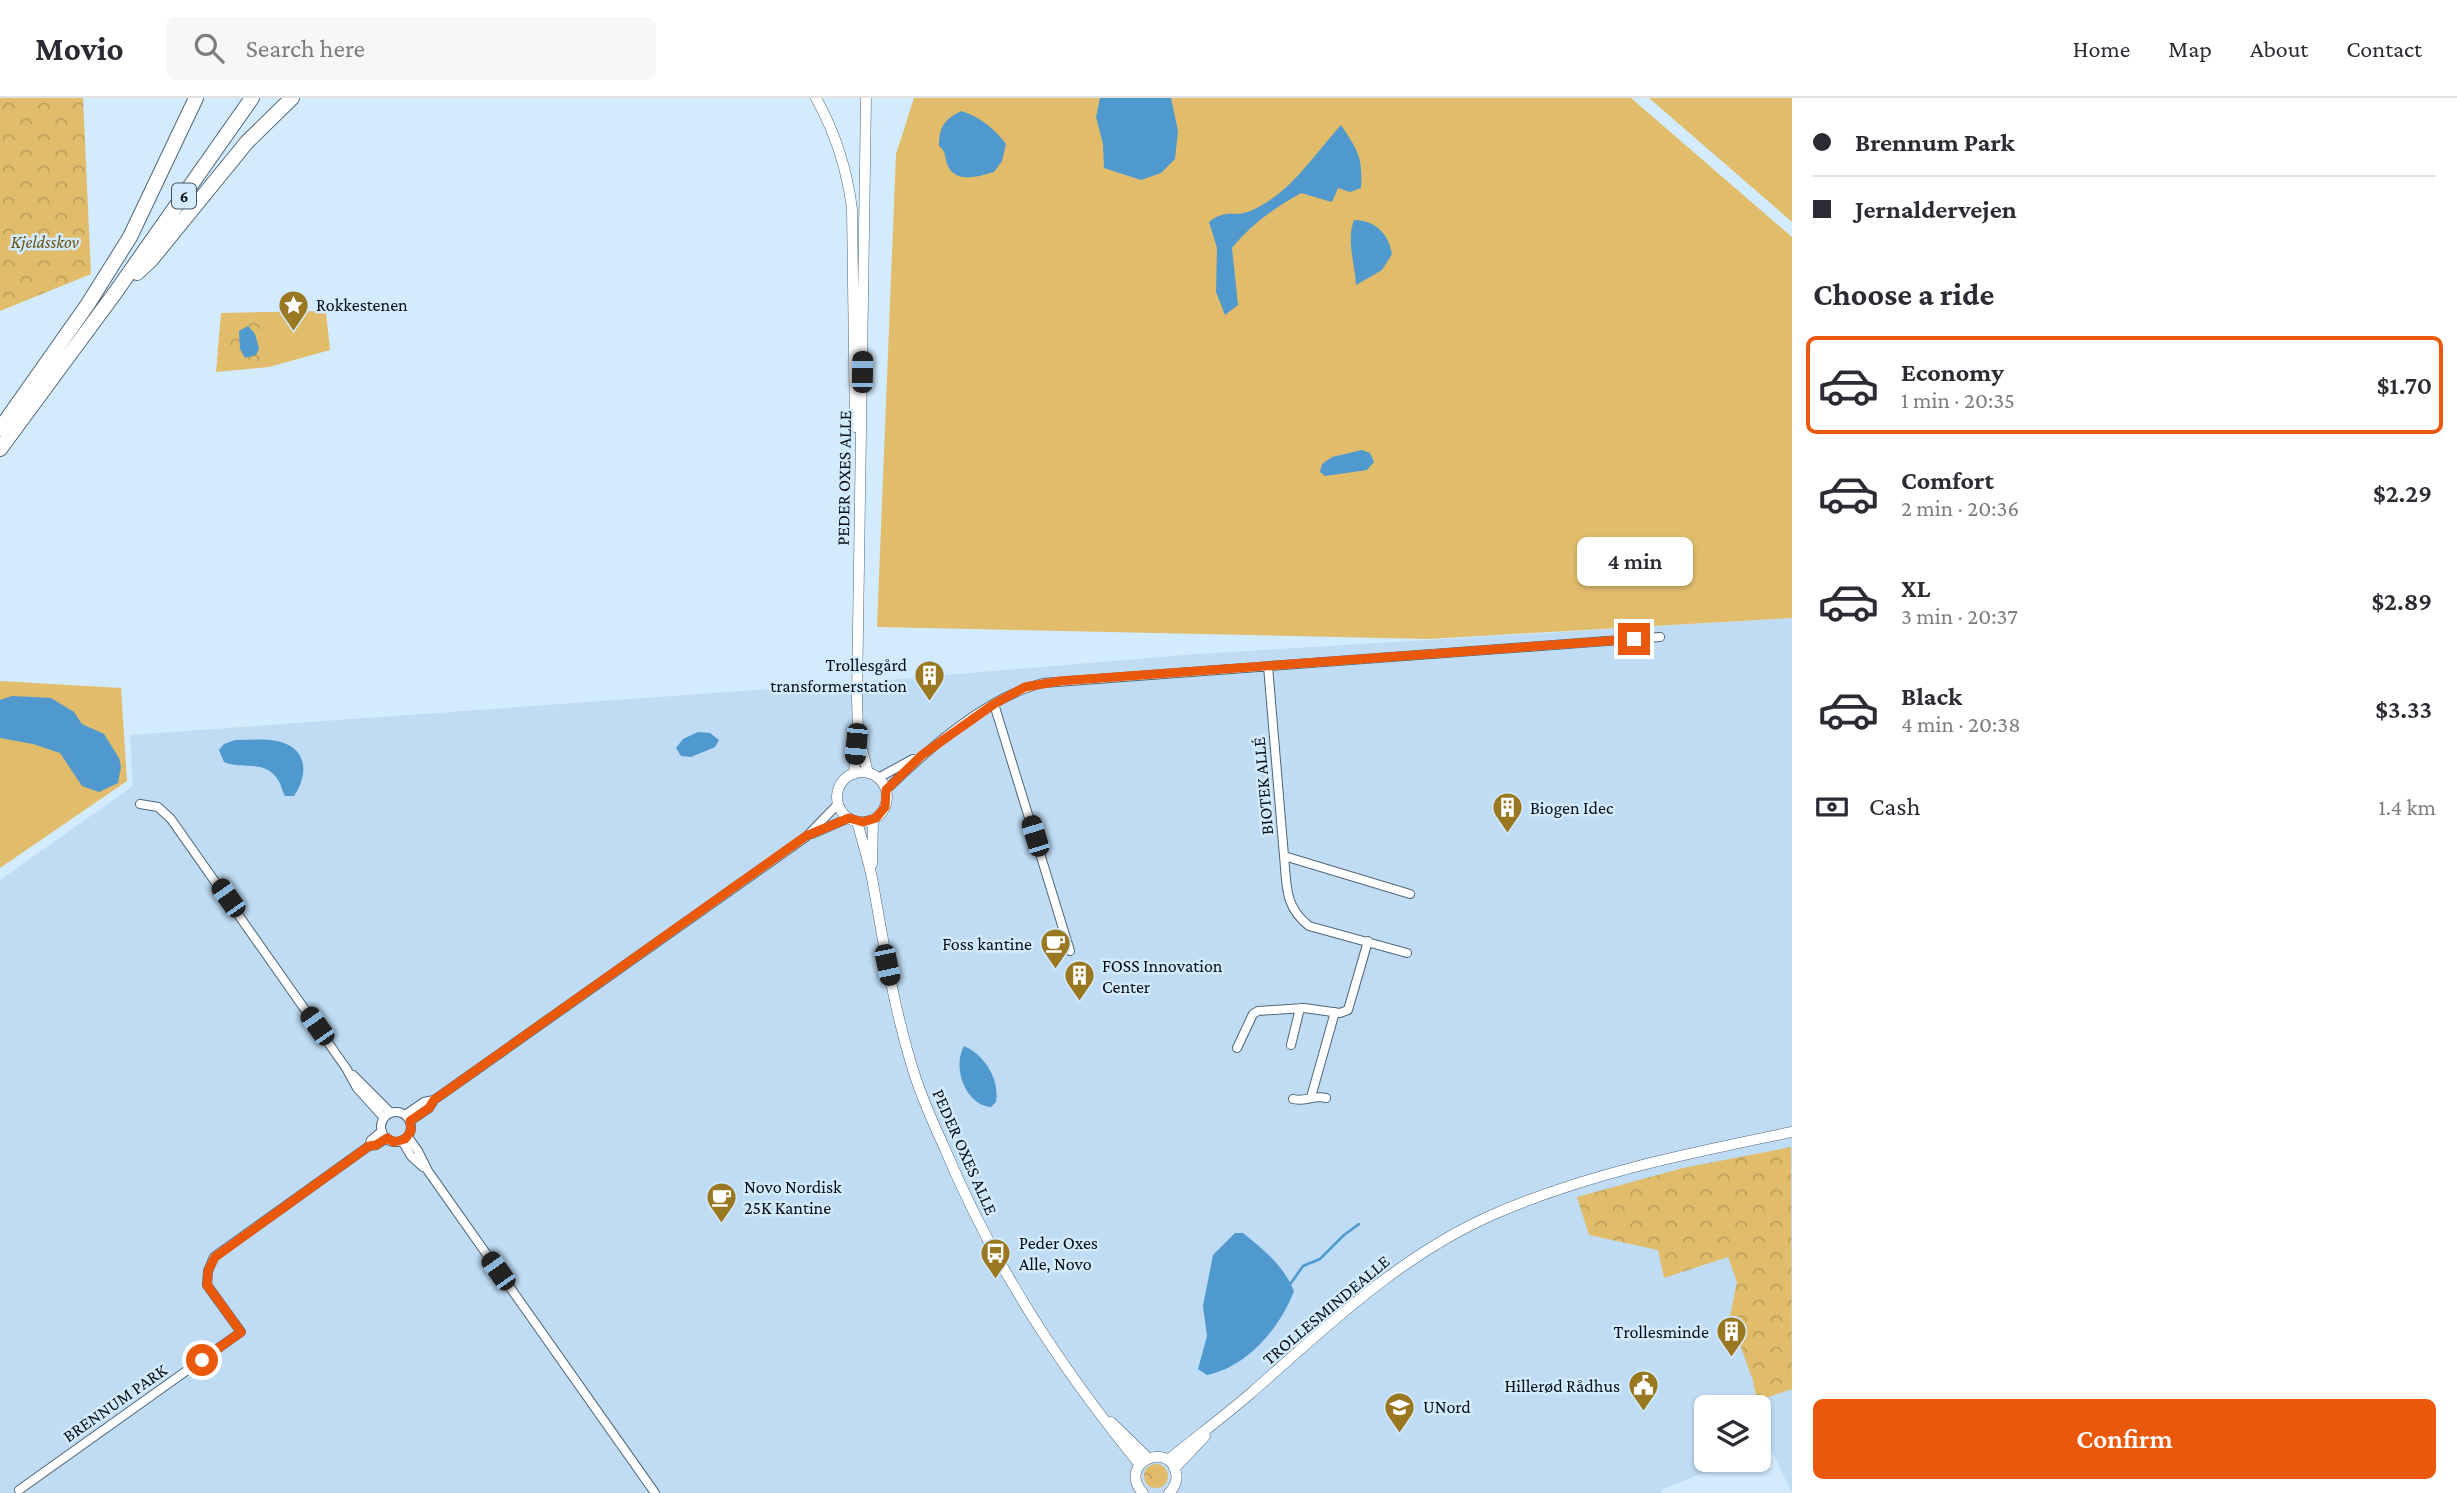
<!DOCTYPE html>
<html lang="en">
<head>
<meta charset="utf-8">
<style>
	:root { --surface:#fff; --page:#f7f7f7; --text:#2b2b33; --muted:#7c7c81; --line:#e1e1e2; --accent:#ea580c }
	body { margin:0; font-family:"Crimson Pro",serif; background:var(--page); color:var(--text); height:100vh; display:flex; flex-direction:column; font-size:26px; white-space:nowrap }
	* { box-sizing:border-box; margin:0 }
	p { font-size:23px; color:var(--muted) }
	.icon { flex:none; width:38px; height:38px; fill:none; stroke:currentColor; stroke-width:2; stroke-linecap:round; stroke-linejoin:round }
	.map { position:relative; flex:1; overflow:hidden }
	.side { display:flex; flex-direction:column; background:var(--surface); width:665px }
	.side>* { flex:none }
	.hud { display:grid; align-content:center; height:154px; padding:0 21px; background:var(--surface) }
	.controls { position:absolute; left:1694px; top:1297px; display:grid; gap:14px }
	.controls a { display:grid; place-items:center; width:77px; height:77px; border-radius:10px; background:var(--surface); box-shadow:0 2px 5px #0004; font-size:35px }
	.end { position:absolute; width:32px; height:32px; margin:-16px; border:9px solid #ea580c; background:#fff; box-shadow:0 0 0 4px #fff }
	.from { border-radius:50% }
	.bubble { position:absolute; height:49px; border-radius:10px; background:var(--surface); box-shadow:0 2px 5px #0004; font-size:23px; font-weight:600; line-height:49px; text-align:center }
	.car { position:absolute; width:21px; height:42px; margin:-21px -10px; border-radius:9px; box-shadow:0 0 5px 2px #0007; background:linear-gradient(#222 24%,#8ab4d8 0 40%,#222 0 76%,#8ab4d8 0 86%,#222 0) }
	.hud b { display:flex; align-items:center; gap:24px; height:66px; font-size:26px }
	.hud b+b { border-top:2px solid var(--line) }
	.hud i { width:18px; height:18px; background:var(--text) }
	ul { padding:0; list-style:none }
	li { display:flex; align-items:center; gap:21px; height:98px; margin:0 14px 10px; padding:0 7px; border:4px solid transparent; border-radius:10px }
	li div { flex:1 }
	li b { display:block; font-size:26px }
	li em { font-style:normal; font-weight:600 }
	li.selected { border-color:var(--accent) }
	li>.icon { width:63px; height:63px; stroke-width:1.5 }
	h2 { padding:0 21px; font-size:32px; line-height:84px }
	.pay { display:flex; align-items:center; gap:18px; height:77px; padding:0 21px; font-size:26px }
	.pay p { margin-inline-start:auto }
	.cta { display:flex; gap:14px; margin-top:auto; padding:14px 21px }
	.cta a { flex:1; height:80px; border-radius:10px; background:var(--accent); color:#fff; font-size:28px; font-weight:600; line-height:80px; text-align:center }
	header { display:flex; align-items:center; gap:42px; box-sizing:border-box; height:98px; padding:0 35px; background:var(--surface); border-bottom:2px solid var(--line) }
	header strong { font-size:33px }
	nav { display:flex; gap:38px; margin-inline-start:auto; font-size:24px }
	.search { width:490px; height:63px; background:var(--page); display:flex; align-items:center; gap:18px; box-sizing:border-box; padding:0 24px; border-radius:10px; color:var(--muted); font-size:26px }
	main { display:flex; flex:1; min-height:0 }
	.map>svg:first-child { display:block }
</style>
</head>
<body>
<header>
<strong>Movio</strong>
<div class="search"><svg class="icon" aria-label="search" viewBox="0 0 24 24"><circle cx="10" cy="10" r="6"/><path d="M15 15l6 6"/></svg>Search here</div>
<nav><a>Home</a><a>Map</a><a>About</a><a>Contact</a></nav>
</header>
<main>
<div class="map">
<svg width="1792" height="1395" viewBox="0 0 1792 1395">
	<defs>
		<pattern id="forest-crowns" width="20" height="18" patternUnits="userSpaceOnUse" patternTransform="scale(1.75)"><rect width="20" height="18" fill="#e0bc6b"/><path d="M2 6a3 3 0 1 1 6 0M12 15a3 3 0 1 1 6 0" fill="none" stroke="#bfa05c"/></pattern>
	</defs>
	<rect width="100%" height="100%" fill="#d3ebfe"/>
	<path fill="#bfdcf4" d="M1792 520V1395L1772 1354 1759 1337V1309H1706V1362H1736L1661 1392 1662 1395H0V782L133 688 130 637 840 586 1197 556Z"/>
	<path fill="#e0bc6b" d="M914 0H1631L1792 139V520L1428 541 877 529 896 56Z
		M1649 0H1792V124Z
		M326 213 330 252 269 269 216 274 221 215Z
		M0 583 121 590 127 683 0 770Z"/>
	<path fill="url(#forest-crowns)" d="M0 0H83L91 176 0 213Z
		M261 221 267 264 229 269V224Z
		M1791 1049 1792 1291 1757 1303 1753 1283 1730 1218 1737 1184 1728 1159 1664 1180 1658 1152 1589 1137 1577 1099 1683 1070Z
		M1144 1378a12 12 0 1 1 24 0a12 12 0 1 1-24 0Z"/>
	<path fill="#4f99cf" d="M1100 0H1171L1178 33 1175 61 1161 75 1141 82 1104 70 1103 46 1096 19Z
		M961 13C979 18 995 31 1006 46L1002 63 994 74C980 78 956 86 948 68 944 60 947 54 939 48 939 29 944 22 961 13Z
		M1341 27C1358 53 1363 59 1361 90L1350 94 1338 90 1332 104 1301 95C1274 110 1252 126 1232 150L1238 207 1225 217 1216 194 1217 150 1209 124C1227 110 1234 120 1250 113 1289 97 1313 58 1341 27Z
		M1354 122C1375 122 1389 136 1392 156L1382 172 1356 187C1355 165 1346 143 1354 122Z
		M248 228 255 236 259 251 256 257 245 260 240 251 239 233Z
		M1362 352 1370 355 1374 364 1367 372 1325 378 1320 374 1322 366 1332 359Z
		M12 598 51 600 74 614 82 626 104 636 119 660 121 669 118 685 99 694 82 688 60 655 33 646 0 640V602Z
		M698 634 710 635 719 642 715 649 691 659 681 658 676 650 683 641Z
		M235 642C247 642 258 641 270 642 304 645 312 671 294 698H285C282 693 281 686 278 682 266 661 242 672 224 664L219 652 224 646Z
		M964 948C985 957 1000 982 996 1004L991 1009C965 1007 952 969 964 948Z
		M1235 1135H1243C1264 1152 1283 1167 1294 1193 1280 1230 1247 1269 1207 1277L1198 1271 1207 1238 1203 1208 1213 1157Z"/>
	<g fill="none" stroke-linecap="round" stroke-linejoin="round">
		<path stroke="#4f99cf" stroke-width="2.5" d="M1291 1185 1303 1168 1320 1161 1344 1137 1359 1126"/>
		<defs>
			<path id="minor" d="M1268 568 1284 758 1410 796
				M994 606 1070 853
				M878 680 913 661
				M886 692C927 652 986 599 1043 585L1660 539
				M140 706 158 709 171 721 346 970 357 990 384 1020
				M812 736 849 720
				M1284 758C1287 788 1284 808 1309 828L1407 855
				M1291 947 1300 910
				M1237 950 1253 916 1258 913 1304 910 1340 915 1348 912 1368 843
				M353 977 391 1015
				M1311 999 1335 914
				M1293 1001C1306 1004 1312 997 1326 1000
				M381 1029a15 15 0 1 1 30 0a15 15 0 1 1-30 0Z
				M405 1017 424 1004 434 1002
				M410 1023 429 1010 434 1002 806 739 838 706
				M408 1039 418 1053 428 1073 655 1395
				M402 1043 411 1058 423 1069
				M369 1048 371 1042 382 1033
				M19 1392 241 1234 207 1187 208 1173 214 1159 369 1048 376 1047 387 1040"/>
			<path id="tertiary" d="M816 0C836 36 847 71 852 111L855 329
				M866 0 857 599 858 635 868 675
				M837 699a25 25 0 1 1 50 0a25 25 0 1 1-50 0Z
				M854 676 857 642
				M857 724C862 742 868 761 872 780 884 847 894 913 915 978 923 1003 934 1027 945 1051 994 1168 1060 1269 1140 1367
				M872 766 873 721
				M1111 1324 1148 1360
				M1168 1362C1195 1340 1223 1319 1250 1296 1325 1230 1399 1158 1492 1117 1588 1075 1690 1055 1792 1034
				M1175 1370 1205 1338
				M1143 1395C1116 1365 1170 1342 1176 1375 1178 1383 1175 1389 1169 1395"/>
			<path id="trunk" d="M137 175 151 162 247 44 292 0
				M0 331 88 206 130 139 196 0
				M0 351 115 195 252 0"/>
		</defs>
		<use href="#minor" stroke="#516676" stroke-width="10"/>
		<use href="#tertiary" stroke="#516676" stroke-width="11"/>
		<use href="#trunk" stroke="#516676" stroke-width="16"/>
		<use href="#minor" stroke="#fff" stroke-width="8"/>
		<use href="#tertiary" stroke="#fff" stroke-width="10"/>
		<use href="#trunk" stroke="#fff" stroke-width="14"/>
	</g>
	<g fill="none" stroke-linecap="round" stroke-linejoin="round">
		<path stroke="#ea580c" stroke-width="9" d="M202 1262 241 1234 207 1187 208 1173 215 1159 369 1048 376 1047 387 1040 394 1044 405 1041 411 1033 410 1023 429 1010 434 1002 806 738 849 720 863 724 876 720 885 709 886 692 922 657 994 606 1025 589 1060 583 1634 541"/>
	</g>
	<defs>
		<symbol id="sight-pin" viewBox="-11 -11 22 30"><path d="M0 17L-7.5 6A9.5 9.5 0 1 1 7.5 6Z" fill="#9a7822" stroke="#d3ebfe"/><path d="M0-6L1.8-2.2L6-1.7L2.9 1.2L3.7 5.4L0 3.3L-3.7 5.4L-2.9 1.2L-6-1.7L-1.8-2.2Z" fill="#fff"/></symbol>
		<symbol id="building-pin" viewBox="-11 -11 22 30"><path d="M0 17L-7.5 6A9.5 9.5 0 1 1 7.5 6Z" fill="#9a7822" stroke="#d3ebfe"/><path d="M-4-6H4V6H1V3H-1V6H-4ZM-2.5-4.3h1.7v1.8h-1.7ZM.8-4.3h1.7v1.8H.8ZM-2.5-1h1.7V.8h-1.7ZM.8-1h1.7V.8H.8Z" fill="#fff"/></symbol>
		<symbol id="cafe-pin" viewBox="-11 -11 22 30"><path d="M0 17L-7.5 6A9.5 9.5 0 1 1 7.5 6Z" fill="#9a7822" stroke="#d3ebfe"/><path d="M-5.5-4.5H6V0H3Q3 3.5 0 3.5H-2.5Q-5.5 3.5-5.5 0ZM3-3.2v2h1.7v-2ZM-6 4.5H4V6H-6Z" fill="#fff"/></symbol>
		<symbol id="bus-pin" viewBox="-11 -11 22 30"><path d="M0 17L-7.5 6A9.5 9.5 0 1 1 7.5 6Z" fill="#9a7822" stroke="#d3ebfe"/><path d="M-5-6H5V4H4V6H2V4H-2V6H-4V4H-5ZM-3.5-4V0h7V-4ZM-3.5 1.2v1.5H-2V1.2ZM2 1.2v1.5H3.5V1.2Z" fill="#fff"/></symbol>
		<symbol id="civic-pin" viewBox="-11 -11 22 30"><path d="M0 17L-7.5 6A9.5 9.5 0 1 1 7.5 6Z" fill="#9a7822" stroke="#d3ebfe"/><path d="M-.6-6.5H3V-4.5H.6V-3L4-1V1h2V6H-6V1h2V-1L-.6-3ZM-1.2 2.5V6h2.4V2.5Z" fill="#fff"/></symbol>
		<symbol id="university-pin" viewBox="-11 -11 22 30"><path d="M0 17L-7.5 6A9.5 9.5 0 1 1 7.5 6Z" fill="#9a7822" stroke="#d3ebfe"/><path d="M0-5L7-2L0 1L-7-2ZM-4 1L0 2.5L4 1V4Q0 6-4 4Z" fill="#fff"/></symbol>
	</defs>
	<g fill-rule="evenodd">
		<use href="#sight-pin" x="276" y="190" width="35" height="47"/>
		<use href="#building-pin" x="912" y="560" width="35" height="47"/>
		<use href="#building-pin" x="1490" y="692" width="35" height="47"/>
		<use href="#cafe-pin" x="1038" y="828" width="35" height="47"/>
		<use href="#building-pin" x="1062" y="860" width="35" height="47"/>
		<use href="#cafe-pin" x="704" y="1082" width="35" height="47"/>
		<use href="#bus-pin" x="978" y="1138" width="35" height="47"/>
		<use href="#building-pin" x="1714" y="1216" width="35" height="47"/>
		<use href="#civic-pin" x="1626" y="1270" width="35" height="47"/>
		<use href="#university-pin" x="1382" y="1292" width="35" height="47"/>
	</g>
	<g text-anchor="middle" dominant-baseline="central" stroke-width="5" stroke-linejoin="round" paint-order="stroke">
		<rect fill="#d3ebfe" stroke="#44505a" stroke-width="2" x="172" y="85.5" width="24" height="25" rx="5"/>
		<g font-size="16" font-weight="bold" fill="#060d13">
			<text x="184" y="98">6</text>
		</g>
		<g font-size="18" font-style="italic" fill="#6c5315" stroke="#d3ebfe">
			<text x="45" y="144">Kjeldsskov</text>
		</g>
		<g font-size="18" fill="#060d13" stroke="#d3ebfe" text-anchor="start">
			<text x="316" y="207">Rokkestenen</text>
			<text x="907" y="567" text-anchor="end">Trollesgård<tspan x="907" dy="21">transformerstation</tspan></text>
			<text x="1530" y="710">Biogen Idec</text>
			<text x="1032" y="846" text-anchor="end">Foss kantine</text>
			<text x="1102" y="868">FOSS Innovation<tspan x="1102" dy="21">Center</tspan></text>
			<text x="744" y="1089">Novo Nordisk<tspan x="744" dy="21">25K Kantine</tspan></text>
			<text x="1019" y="1145">Peder Oxes<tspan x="1019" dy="21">Alle, Novo</tspan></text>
			<text x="1709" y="1234" text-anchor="end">Trollesminde</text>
			<text x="1620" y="1288" text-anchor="end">Hillerød Rådhus</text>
			<text x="1423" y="1309">UNord</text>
		</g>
		<g font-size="18" fill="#060d13" stroke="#d3ebfe">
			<text transform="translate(844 380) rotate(-89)">PEDER OXES ALLE</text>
			<text transform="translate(1263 688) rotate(-95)">BIOTEK ALLÉ</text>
			<text transform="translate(965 1054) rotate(66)">PEDER OXES ALLE</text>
			<text transform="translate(1326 1212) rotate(-40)">TROLLESMINDEALLE</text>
			<text transform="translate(115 1305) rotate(-35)">BRENNUM PARK</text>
		</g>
	</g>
</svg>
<div class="controls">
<a><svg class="icon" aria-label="layers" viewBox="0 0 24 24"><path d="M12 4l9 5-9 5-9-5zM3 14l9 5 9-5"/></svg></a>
</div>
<i class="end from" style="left:202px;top:1262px"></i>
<i class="end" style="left:1634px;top:541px"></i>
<div class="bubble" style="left:1577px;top:439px;width:116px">4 min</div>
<i class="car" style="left:862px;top:274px;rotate:1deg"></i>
<i class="car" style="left:856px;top:646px;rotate:185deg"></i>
<i class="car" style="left:1035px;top:738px;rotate:343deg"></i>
<i class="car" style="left:228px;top:800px;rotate:325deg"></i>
<i class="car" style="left:887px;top:867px;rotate:168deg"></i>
<i class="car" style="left:317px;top:928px;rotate:325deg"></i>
<i class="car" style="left:498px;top:1173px;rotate:325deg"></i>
</div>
<section class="side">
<div class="hud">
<b><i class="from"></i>Brennum Park</b>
<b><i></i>Jernaldervejen</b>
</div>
<h2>Choose a ride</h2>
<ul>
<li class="selected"><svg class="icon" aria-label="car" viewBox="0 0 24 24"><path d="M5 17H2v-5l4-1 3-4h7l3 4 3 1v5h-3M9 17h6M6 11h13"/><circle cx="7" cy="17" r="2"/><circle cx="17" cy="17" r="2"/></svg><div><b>Economy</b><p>1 min · 20:35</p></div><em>$1.70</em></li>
<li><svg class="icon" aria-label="car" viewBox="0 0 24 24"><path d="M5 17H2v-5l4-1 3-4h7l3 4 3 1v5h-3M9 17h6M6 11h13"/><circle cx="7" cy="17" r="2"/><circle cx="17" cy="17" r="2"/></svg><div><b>Comfort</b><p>2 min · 20:36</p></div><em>$2.29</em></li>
<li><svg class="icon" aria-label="car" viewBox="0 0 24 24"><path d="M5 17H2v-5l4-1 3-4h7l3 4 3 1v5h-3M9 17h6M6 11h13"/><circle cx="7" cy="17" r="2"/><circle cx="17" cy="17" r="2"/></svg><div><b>XL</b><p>3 min · 20:37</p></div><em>$2.89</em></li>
<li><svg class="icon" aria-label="car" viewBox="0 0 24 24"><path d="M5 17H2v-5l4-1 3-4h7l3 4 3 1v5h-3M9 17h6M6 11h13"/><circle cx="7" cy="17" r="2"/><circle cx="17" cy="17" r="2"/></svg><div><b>Black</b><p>4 min · 20:38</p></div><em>$3.33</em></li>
</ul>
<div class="pay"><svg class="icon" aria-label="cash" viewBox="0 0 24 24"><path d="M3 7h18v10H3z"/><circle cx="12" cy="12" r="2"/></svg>Cash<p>1.4 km</p></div>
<div class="cta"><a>Confirm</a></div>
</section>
</main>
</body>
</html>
